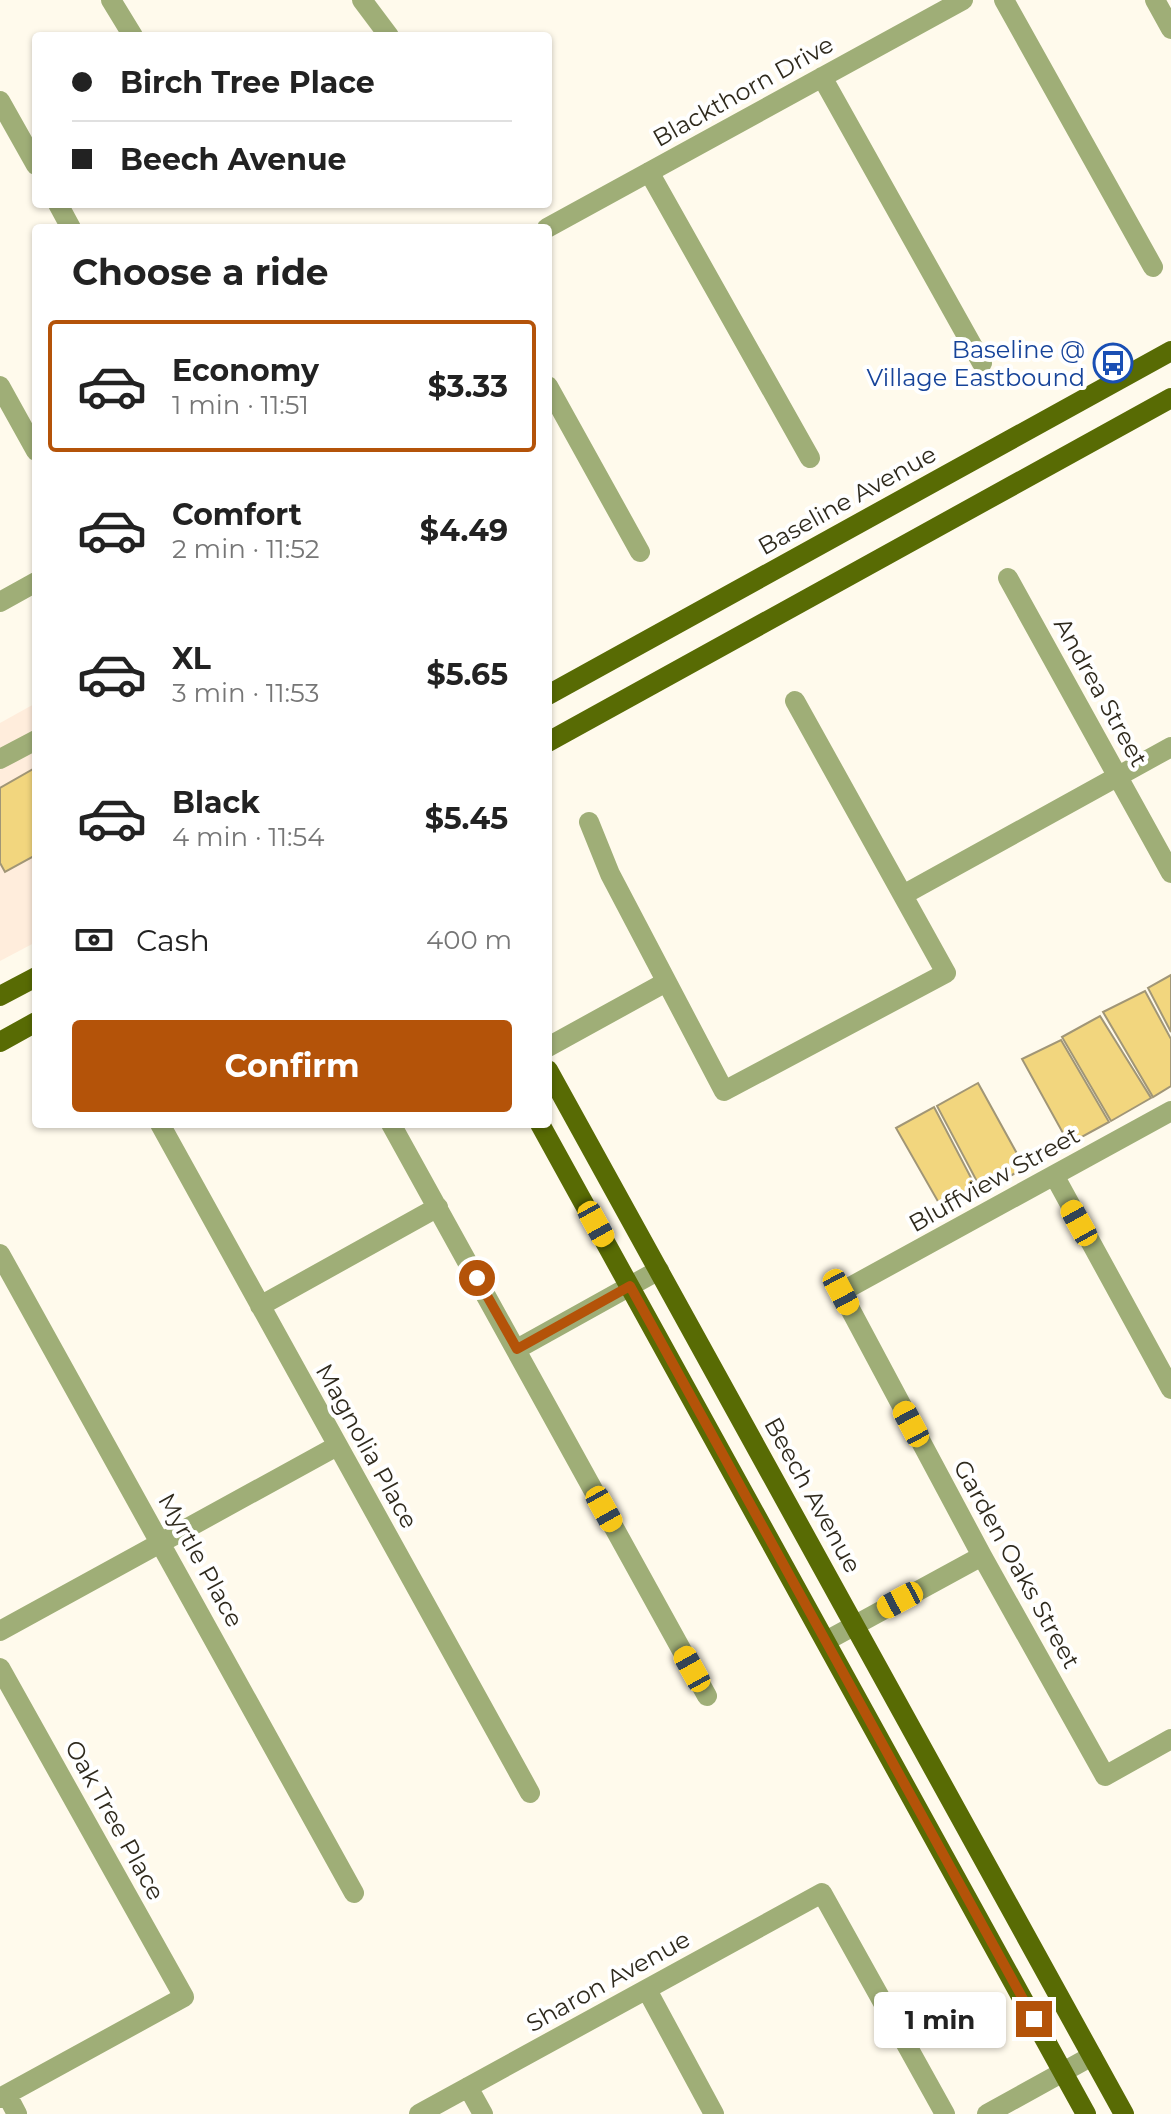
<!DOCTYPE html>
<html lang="en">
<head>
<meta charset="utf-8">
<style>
	:root { --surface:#fff; --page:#f6f6f6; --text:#222; --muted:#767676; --line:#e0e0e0; --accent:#b45309 }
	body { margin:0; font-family:Montserrat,sans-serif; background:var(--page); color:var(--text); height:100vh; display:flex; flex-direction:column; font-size:30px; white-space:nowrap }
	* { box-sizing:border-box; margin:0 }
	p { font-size:26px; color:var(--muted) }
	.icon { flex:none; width:44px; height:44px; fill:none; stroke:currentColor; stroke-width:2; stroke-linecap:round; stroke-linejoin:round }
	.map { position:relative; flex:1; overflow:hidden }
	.drawer { position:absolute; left:32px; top:224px; width:520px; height:904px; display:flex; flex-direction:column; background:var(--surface); border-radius:8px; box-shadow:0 2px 6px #0004 }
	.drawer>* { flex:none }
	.hud { position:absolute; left:32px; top:32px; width:520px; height:176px; border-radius:8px; box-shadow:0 2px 6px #0004; display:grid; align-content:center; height:176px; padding:0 40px; background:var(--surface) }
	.end { position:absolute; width:36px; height:36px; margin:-18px; border:10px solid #b45309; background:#fff; box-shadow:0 0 0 4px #fff }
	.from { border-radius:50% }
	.bubble { position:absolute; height:56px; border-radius:8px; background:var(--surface); box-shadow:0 2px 6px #0004; font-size:26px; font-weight:700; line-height:56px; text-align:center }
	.car { position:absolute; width:24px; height:48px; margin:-24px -12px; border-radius:10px; box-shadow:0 0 6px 2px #0007; background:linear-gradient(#f5c518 24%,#345 0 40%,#f5c518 0 76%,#345 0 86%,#f5c518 0) }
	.hud b { display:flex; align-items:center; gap:28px; height:76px; font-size:30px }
	.hud b+b { border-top:2px solid var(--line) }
	.hud i { width:20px; height:20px; background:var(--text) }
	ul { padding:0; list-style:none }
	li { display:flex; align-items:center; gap:24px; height:132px; margin:0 16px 12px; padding:0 24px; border:4px solid transparent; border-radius:8px }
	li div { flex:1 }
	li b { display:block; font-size:30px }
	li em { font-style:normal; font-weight:700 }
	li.active { border-color:var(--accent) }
	li>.icon { width:72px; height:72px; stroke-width:1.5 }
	h2 { padding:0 40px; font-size:36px; line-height:96px }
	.pay { display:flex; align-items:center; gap:20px; height:88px; padding:0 40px; font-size:30px }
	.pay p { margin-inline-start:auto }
	.primary-button { display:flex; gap:16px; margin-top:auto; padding:16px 40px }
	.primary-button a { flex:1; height:92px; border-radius:8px; background:var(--accent); color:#fff; font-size:32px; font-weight:700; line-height:92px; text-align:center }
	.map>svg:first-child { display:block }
</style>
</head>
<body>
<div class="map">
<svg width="1171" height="2114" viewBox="0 0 1171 2114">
	<rect width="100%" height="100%" fill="#fffaec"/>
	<path fill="#ffeddc" d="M36 703V942L0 961V723Z"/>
	<path fill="#f2d67e" stroke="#a19676" stroke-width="2" d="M35 768 36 855 5 872 0 863V788Z
		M1171 975V1032L1148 988Z
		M1145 991 1171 1039V1086L1153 1097 1103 1012Z
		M1100 1016 1151 1098 1111 1121 1062 1037Z
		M1061 1040 1109 1122 1069 1144 1022 1059Z
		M978 1083 1025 1168 982 1191 937 1106Z
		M934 1107 979 1193 944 1212 896 1128Z"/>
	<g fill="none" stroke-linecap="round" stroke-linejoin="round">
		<path stroke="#9fae77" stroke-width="20" d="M111 0 133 36
			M362 0 389 36
			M1004 0 1153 267
			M1155 0 1171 29
			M822 77 982 363
			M0 101 36 165
			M649 172 810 458
			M58 204 71 228
			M547 228 963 0
			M0 386 36 451
			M548 386 640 552
			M1008 578 1171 873
			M0 602 36 582
			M0 759 36 740
			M589 822 610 874 724 1091 946 973 795 701
			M903 895 1171 747
			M548 1047 666 982
			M1171 1111 841 1292 982 1556 1105 1776 1171 1739
			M160 1124 530 1793
			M391 1124 707 1696
			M1054 1175 1171 1389
			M0 1254 354 1893
			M260 1306 438 1207
			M517 1349 659 1270
			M0 1631 337 1446
			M826 1641 982 1556
			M0 1668 184 1997 0 2098
			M647 1990 714 2114
			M468 2087 483 2114
			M7 2095 17 2114
			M419 2114 822 1893 945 2114
			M987 2114 1092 2056"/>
		<path stroke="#586b04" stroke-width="20" d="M548 695 1171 351
			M548 742 1171 398
			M0 996 36 977
			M0 1042 36 1022
			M548 1070 1124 2114
			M540 1124 1086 2114"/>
	</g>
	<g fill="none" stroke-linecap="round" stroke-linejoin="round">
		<path stroke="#b45309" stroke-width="10" d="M477 1278 517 1349 630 1286 1034 2019"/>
	</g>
	<defs>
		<symbol id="bus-ring" viewBox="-11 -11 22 22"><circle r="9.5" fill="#fff" stroke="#1a4fb4" stroke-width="1.5"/><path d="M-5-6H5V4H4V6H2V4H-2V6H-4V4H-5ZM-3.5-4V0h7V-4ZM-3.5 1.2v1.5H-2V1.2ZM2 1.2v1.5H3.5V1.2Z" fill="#1a4fb4"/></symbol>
	</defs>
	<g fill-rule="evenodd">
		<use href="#bus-ring" x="1091" y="341" width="44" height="44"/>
	</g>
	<g text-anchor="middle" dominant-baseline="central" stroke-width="8" stroke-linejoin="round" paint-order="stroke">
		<g font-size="24" fill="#2f2a1d" stroke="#fff">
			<text transform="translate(743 91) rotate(-29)">Blackthorn Drive</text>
			<text transform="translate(847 500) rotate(-29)">Baseline Avenue</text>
			<text transform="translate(1101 692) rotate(61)">Andrea Street</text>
			<text transform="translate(994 1179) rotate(-29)">Bluffview Street</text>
			<text transform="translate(367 1446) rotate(61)">Magnolia Place</text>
			<text transform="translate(813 1495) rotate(61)">Beech Avenue</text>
			<text transform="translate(201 1560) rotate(61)">Myrtle Place</text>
			<text transform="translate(1017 1564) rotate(61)">Garden Oaks Street</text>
			<text transform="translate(115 1820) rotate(61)">Oak Tree Place</text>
			<text transform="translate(608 1981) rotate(-29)">Sharon Avenue</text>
		</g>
		<g font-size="24" fill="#164399" stroke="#fff" text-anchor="end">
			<text x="1085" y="349">Baseline @<tspan x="1085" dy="28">Village Eastbound</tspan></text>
		</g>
	</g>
</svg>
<i class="end from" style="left:477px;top:1278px"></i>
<i class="end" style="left:1034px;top:2019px"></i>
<div class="bubble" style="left:874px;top:1992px;width:132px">1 min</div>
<i class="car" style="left:1079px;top:1223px;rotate:331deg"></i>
<i class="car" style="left:596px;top:1224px;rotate:151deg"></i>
<i class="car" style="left:841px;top:1292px;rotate:152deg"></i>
<i class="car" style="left:911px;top:1424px;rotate:332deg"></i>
<i class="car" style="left:604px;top:1509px;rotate:151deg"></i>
<i class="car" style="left:900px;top:1600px;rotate:242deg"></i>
<i class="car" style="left:692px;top:1669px;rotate:331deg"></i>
<div class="hud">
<b><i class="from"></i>Birch Tree Place</b>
<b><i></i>Beech Avenue</b>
</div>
<section class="drawer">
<h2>Choose a ride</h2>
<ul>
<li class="active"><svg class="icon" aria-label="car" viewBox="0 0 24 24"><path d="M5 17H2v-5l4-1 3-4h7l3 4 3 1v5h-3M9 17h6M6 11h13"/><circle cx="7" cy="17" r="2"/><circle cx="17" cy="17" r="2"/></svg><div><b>Economy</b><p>1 min · 11:51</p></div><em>$3.33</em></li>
<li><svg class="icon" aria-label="car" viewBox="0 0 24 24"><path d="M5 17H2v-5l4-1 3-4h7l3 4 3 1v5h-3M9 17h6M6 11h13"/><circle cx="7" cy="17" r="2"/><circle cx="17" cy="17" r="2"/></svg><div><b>Comfort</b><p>2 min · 11:52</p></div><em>$4.49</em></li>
<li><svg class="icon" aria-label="car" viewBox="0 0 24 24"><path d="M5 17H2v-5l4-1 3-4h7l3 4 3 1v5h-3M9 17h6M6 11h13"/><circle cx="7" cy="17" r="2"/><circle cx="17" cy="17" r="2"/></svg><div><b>XL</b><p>3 min · 11:53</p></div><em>$5.65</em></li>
<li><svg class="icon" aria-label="car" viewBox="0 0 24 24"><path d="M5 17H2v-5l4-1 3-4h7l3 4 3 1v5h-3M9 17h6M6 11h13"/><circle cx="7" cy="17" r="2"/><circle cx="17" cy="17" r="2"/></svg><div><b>Black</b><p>4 min · 11:54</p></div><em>$5.45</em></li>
</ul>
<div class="pay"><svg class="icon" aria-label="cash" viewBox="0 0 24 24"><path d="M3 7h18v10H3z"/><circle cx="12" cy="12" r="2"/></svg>Cash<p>400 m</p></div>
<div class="primary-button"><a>Confirm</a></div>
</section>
</div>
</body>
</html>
